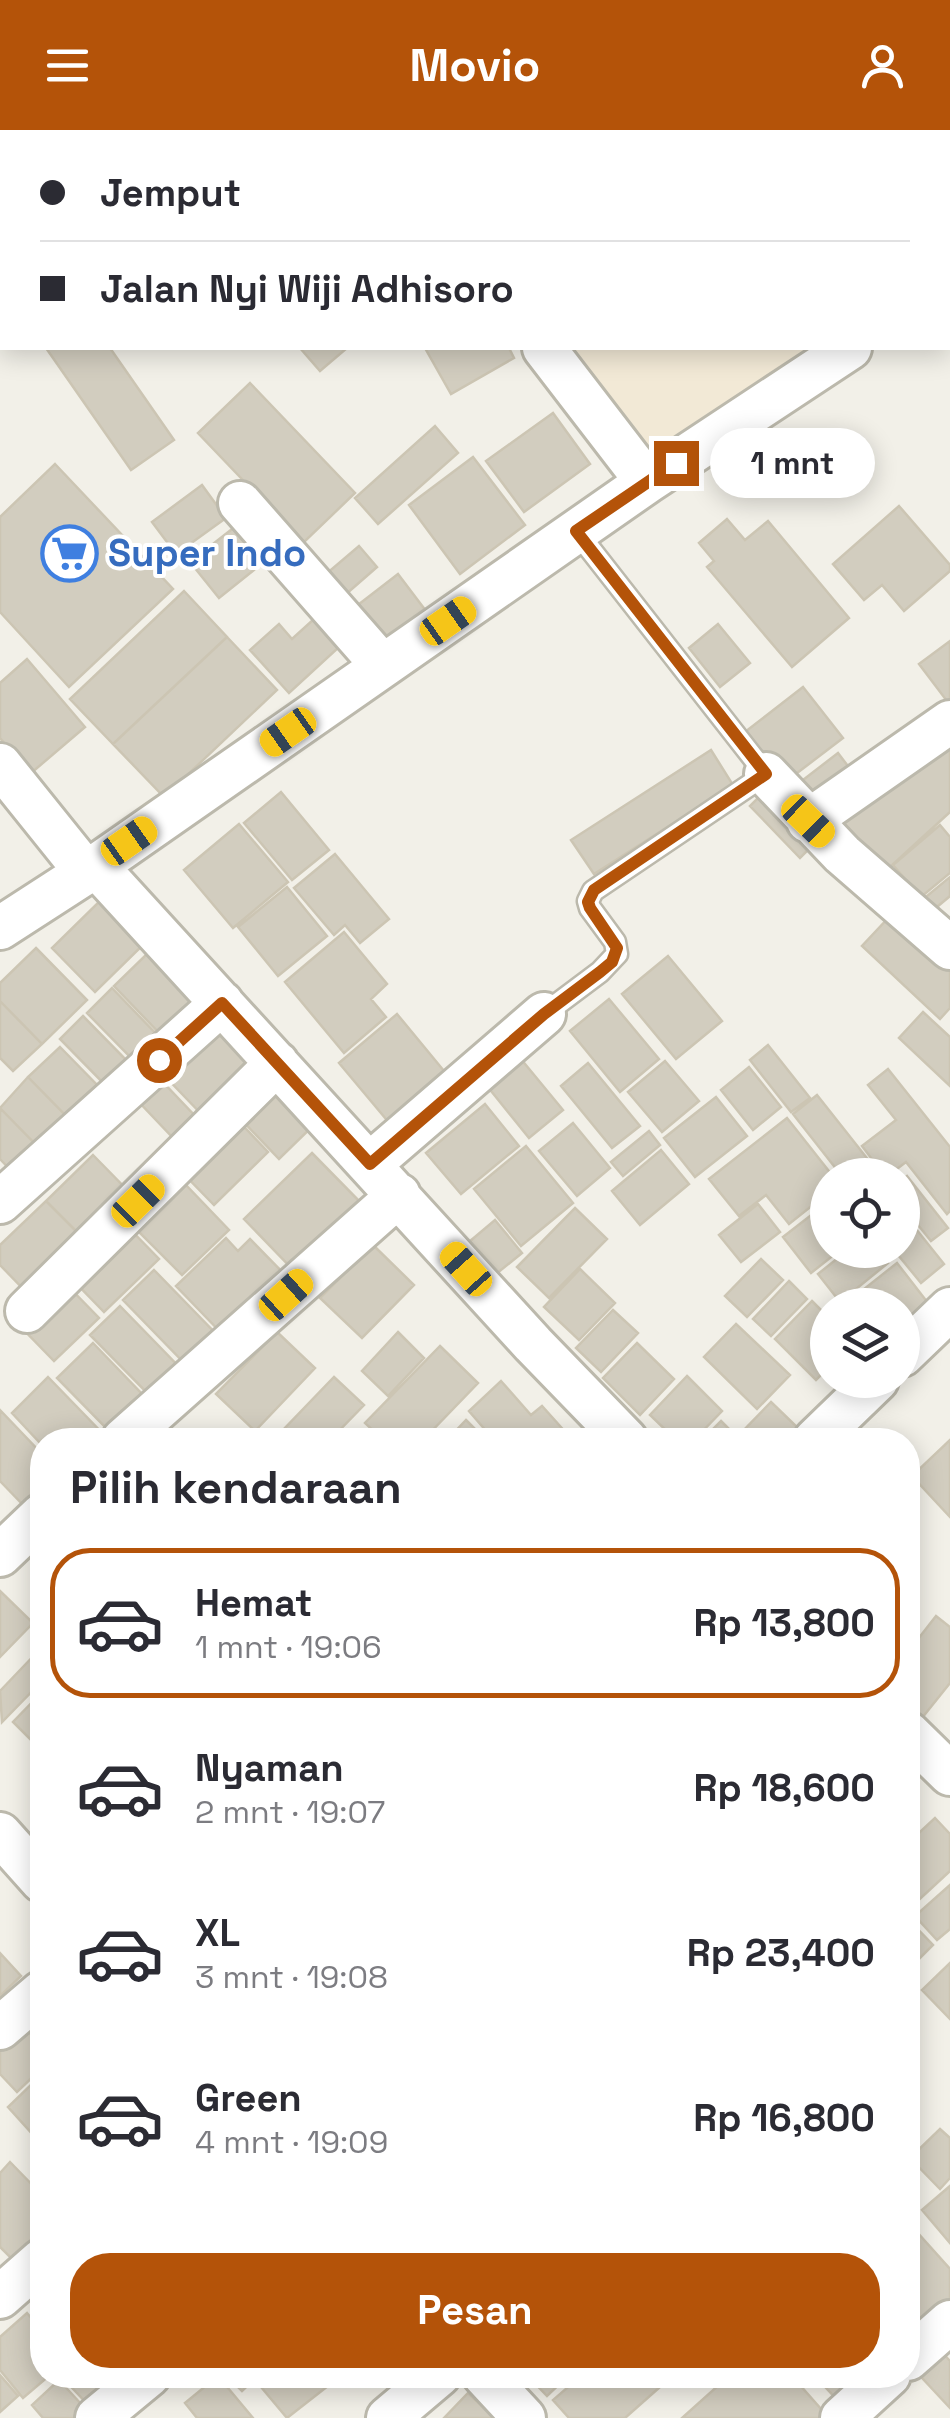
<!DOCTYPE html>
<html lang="id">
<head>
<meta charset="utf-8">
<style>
	:root { --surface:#fff; --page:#f2f2f3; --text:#2b2b33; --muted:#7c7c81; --line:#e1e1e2; --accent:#b45309 }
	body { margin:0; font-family:"Space Grotesk",sans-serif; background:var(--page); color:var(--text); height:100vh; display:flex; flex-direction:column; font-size:38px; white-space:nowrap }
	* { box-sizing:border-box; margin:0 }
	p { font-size:32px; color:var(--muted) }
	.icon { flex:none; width:55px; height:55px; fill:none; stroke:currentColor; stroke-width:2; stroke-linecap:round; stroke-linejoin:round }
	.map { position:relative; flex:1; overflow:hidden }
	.side { position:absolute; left:30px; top:1298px; width:890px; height:960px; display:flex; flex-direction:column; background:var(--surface); border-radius:40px; box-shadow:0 5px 25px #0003 }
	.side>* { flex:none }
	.top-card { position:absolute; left:0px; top:0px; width:950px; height:220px; box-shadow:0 5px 25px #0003; display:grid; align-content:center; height:220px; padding:0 40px; background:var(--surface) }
	.buttons { position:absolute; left:810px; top:1028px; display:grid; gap:20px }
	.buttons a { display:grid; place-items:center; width:110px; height:110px; border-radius:50%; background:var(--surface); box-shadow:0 5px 25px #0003; font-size:50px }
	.end { position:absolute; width:45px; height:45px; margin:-22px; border:12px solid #b45309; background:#fff; box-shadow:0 0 0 5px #fff }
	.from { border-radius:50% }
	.bubble { position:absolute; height:70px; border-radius:35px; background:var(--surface); box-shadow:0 5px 25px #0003; font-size:32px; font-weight:600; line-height:70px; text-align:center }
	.car { position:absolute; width:30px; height:60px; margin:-30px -15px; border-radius:12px; box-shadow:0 0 8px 2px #0007; background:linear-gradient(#f5c518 24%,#345 0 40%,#f5c518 0 76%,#345 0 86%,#f5c518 0) }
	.top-card b { display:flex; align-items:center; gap:35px; height:95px; font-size:38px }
	.top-card b+b { border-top:2px solid var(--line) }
	.top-card i { width:25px; height:25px; background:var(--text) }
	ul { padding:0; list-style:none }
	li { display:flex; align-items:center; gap:30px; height:150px; margin:0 20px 15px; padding:0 20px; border:5px solid transparent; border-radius:40px }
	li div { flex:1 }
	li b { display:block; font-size:38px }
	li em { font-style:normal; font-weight:600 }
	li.active { border-color:var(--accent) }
	li>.icon { width:90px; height:90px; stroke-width:1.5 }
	h2 { padding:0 40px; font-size:45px; line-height:120px }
	.action { display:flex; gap:20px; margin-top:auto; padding:20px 40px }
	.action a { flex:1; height:115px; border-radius:40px; background:var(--accent); color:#fff; font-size:40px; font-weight:600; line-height:115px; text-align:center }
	header { display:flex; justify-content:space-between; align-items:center; height:130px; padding:0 40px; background:var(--accent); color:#fff; font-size:45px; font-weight:600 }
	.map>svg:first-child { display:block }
</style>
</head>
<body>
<header><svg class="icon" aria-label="menu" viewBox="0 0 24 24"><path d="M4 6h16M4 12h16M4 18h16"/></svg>Movio<svg class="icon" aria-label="person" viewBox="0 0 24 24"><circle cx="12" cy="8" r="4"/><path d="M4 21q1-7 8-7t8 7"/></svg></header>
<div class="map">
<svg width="950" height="2288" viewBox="0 0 950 2288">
	<rect width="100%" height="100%" fill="#f2f0e8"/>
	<path fill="#f2e9d6" d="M568 218H822L652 326Z"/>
	<path fill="#d2cdbf" stroke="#ccc5b3" stroke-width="2.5" d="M650 0H791L787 2Z
		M814 0H950V10L948 11V2H811Z
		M950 22V133L948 135V24Z
		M46 218H110L174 310 131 340Z
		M300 218H347L320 241Z
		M425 218H509L514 228 451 264Z
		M250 253 355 363 303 413 198 303Z
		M553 283 590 334 524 382 486 331Z
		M435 296 458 323 378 394 355 368Z
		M473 327 525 395 460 444 409 375Z
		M55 334 173 459 69 557 0 482V387Z
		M202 355 226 388 176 424 152 392Z
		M899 376 950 435V441L904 481 882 455 864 470 833 434Z
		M727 389 745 410 768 391 849 488 792 537 707 437 714 431 699 413Z
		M241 392 269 428 219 468 190 432Z
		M359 416 377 437 345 465 326 444Z
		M398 444 426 481 381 514 354 478Z
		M184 461 227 507 113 614 70 569Z
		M325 479 350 507 289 563 250 520 279 494 292 509Z
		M718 494 750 533 720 557 689 518Z
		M227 507 277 560 164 667 113 614Z
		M950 511V575L919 534Z
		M27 529 85 597 30 644 0 608V553Z
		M803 557 843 608 784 653 745 602Z
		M939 607 950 619V682L877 749 814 690Z
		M711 620 733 655 594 744 571 710Z
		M838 623 857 648 809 685 790 660Z
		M769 657 820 708 800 728 750 676Z
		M281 662 329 720 292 750 244 693Z
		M239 694 288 752 233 798 184 740Z
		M940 695 950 707V743L921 767 893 735Z
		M335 724 389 789 360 813 345 795 334 805 294 758Z
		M950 747V766L925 787 915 776Z
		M287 757 327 806 278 846 238 797Z
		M105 766 148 810 95 862 52 818Z
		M892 784 950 839V878L940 889 862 816Z
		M344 802 387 854 371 869 386 887 344 923 285 852Z
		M36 818 87 870 42 914 0 871V853Z
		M149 822 199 874 164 908 114 856Z
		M668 826 722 891 676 929 622 864Z
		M112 858 163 911 138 935 87 883Z
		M609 869 659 929 620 962 570 901Z
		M0 871 42 914 13 941 0 928Z
		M222 880 272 931 209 992 160 941Z
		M923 882 950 907V956L899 908Z
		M397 884 449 947 391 995 339 933Z
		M83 886 134 938 111 961 60 909Z
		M768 915 810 968 791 982 750 930Z
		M60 917 104 962 73 993 28 947Z
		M516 923 563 980 529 1008 483 951Z
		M665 931 699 971 662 1002 628 962Z
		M588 933 640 996 612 1018 561 956Z
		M749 937 781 977 753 1000 721 960Z
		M888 939 950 1017V1081L947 1084 906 1032 889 1045H884L862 1016 896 990 868 955Z
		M276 943 320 989 279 1029 235 983Z
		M28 947 73 993 43 1022 0 978Z
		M159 948 197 988 175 1010 137 970Z
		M817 965 870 1032 854 1045H841L793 984Z
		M716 967 747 1006 695 1047 664 1008Z
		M485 974 519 1016 461 1064 426 1023Z
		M0 978 43 1022 17 1047 0 1029Z
		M233 985 268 1022 214 1075 178 1038Z
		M787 988 832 1045H828V1063L789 1094 766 1065 739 1086 709 1049Z
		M573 993 610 1038 577 1066 539 1021Z
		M649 1001 660 1015 623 1046 611 1032Z
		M526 1016 573 1073 521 1116 474 1059Z
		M661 1020 689 1054 640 1095 612 1061Z
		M312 1023 367 1079 299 1146 244 1089Z
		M93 1025 135 1068 88 1113 46 1071Z
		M907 1046 948 1098 931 1111 902 1075V1050Z
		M185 1054 229 1100 182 1145 138 1101Z
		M46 1071 88 1113 32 1168 0 1135V1115Z
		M828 1072V1120H840L811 1143 783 1107Z
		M758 1074 780 1102 741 1132 719 1105Z
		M575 1078 607 1109 549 1168 517 1137Z
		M495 1090 522 1123 496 1144 469 1112Z
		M912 1094 944 1134 921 1153 894 1120H902V1102Z
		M126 1095 159 1129 104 1182 71 1148Z
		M226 1108 238 1121 250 1109 292 1152 230 1212 176 1156Z
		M373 1115 414 1155 362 1208 320 1168Z
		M848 1120H878L888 1133 840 1172 818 1144Z
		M761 1129 783 1150 747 1187 725 1166Z
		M897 1133 928 1173 902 1193V1175H844Z
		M580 1139 615 1173 579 1210 544 1177Z
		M154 1140 222 1210 191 1240 123 1170Z
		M789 1151 807 1169 771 1206 753 1189Z
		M64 1152 99 1188 54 1231 19 1195Z
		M812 1171 828 1187V1238L816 1250 775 1209Z
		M120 1176 187 1245 158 1274 90 1205Z
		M613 1180 638 1203 601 1242 576 1218Z
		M736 1194 790 1245 757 1279 704 1227Z
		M277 1202 315 1238 255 1301 216 1264Z
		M398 1202 424 1228 388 1266 362 1241Z
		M93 1213 143 1265 107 1299 57 1248Z
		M637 1213 674 1249 640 1285 603 1248Z
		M440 1216 478 1253 423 1310H383L365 1293Z
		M687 1246 722 1281 694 1310H676L650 1285Z
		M48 1247 109 1310H42V1315L12 1283Z
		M334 1247 364 1275 330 1310H296L284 1299Z
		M501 1251 531 1285 542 1276 569 1306 564 1310H494L469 1281Z
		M771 1272 798 1298 787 1310H751L742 1302Z
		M0 1280 42 1324V1364L27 1379 0 1351Z
		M466 1290 486 1310H447Z
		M721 1291 740 1310H702Z
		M950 1310V1387L912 1346Z
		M0 1461 33 1493 0 1527Z
		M936 1486 950 1497V1553L922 1588 908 1576V1522Z
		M42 1517V1551L2 1592 0 1561Z
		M42 1562V1621L13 1592Z
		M935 1688 950 1704V1741L908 1780V1713Z
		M950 1755V1799L937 1810 915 1786Z
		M909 1790 933 1815 908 1840V1792Z
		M0 1823 21 1846 0 1866Z
		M950 1833V1889L922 1860Z
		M21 1893 42 1918V1938L17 1962 0 1944V1912Z
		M37 1949 42 1955V2001L36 2008 8 1977Z
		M940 1999 950 2008V2048L940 2059 910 2028Z
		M10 2032 42 2065V2120L23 2140 0 2117V2043Z
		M950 2056V2113L922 2080Z
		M908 2092 950 2139V2181L908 2219Z
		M27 2183 42 2201V2245H50L23 2268 0 2240V2207Z
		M935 2215 950 2231V2278L911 2236Z
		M0 2245 18 2266 0 2282Z
		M60 2245H131L93 2280Z
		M226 2245H259L242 2261Z
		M276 2245H342L287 2288 261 2257Z
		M527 2245H569L547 2266Z
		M582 2245H666L669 2249 625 2288H569L553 2270Z
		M730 2245H791L829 2288H682Z
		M814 2245H868L843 2276Z
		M218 2246 253 2288H197L185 2273Z
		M59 2250 93 2287 91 2288H43L32 2275Z
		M468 2263 495 2288H444Z"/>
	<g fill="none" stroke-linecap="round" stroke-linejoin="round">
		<defs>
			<path id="lane" d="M459 2 462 0
				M544 884 600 842 617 824 615 812 590 778 588 771 593 761 766 644 576 401"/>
			<path id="street" d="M377 0 378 2
				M948 153 950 151
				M544 218 647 352
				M240 373 383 536
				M0 635 86 742
				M766 644 842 724 950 818
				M808 691 950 592
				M96 736 533 1214 626 1310
				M0 798 96 736 647 352 850 218
				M370 1034 544 884
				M0 1072 222 873
				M27 1181 277 933
				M902 1225 950 1179
				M123 1310 399 1065
				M815 1310 877 1250
				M0 1425 42 1385
				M908 1603 950 1644
				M0 1704 42 1751
				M0 1898 42 1862
				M0 2167 42 2130
				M908 2229 950 2192
				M484 2245 524 2288
				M97 2288 149 2245
				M388 2288 439 2245
				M842 2288 889 2245"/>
			<path id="primary" d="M127 2 131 0
				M221 2 225 0
				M0 101 2 99
				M0 173 2 171"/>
		</defs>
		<use href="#lane" stroke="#bcb9ac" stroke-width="25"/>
		<use href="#street" stroke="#bcb9ac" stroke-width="48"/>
		<use href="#primary" stroke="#d6c472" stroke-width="60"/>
		<use href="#lane" stroke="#fff" stroke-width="20"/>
		<use href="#street" stroke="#fff" stroke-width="42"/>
		<use href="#primary" stroke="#f3e5a0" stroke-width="55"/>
	</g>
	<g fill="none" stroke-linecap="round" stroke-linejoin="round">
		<path stroke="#b45309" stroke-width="12" d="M159 930 222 873 370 1034 544 884 600 842 612 832 617 818 590 778 588 772 594 760 766 644 576 401 676 333"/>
	</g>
	<defs>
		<symbol id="supermarket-ring" viewBox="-11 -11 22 22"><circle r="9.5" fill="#fff" stroke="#3f7fe0" stroke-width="1.5"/><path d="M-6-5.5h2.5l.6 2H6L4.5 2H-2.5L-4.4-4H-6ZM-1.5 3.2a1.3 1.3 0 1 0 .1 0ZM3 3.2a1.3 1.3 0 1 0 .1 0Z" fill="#3f7fe0"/></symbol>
	</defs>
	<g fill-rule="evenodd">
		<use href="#supermarket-ring" x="38" y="392" width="63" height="63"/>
	</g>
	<g text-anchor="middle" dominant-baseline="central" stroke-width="8" stroke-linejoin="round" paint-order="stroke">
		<g font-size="38" font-weight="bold" fill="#366cbe" stroke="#fff" text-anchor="start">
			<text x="108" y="423">Super Indo</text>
		</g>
	</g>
</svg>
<div class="buttons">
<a><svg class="icon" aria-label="locate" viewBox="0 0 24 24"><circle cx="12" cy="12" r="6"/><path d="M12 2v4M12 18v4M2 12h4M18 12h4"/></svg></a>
<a><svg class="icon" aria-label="layers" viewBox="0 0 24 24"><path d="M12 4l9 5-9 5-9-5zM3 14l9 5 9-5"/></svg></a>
</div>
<i class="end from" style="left:159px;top:930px"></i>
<i class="end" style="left:676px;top:333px"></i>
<div class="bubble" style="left:710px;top:298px;width:165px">1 mnt</div>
<i class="car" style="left:448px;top:491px;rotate:55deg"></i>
<i class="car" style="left:288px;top:602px;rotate:235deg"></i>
<i class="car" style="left:808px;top:691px;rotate:134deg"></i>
<i class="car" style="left:129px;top:711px;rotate:55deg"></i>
<i class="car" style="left:138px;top:1071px;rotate:45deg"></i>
<i class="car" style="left:466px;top:1139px;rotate:318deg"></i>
<i class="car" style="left:286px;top:1165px;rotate:48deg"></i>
<div class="top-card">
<b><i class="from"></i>Jemput</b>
<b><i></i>Jalan Nyi Wiji Adhisoro</b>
</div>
<section class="side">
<h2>Pilih kendaraan</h2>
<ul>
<li class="active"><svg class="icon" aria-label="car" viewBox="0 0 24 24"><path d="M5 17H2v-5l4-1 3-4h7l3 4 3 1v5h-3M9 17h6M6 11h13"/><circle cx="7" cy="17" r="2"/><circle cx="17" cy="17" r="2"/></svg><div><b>Hemat</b><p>1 mnt · 19:06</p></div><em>Rp 13,800</em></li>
<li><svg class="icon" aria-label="car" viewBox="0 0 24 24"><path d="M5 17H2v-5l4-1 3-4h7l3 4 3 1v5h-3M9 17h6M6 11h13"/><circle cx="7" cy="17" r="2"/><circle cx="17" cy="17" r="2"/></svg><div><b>Nyaman</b><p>2 mnt · 19:07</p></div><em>Rp 18,600</em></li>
<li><svg class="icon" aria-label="car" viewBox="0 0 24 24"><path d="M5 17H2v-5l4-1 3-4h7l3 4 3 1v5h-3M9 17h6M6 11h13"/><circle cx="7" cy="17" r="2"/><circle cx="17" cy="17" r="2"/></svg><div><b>XL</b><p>3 mnt · 19:08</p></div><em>Rp 23,400</em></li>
<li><svg class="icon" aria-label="car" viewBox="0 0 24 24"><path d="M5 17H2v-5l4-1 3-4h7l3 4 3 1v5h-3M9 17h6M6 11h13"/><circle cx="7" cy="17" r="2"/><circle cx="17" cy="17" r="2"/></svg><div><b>Green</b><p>4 mnt · 19:09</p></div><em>Rp 16,800</em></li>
</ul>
<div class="action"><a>Pesan</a></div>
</section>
</div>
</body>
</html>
